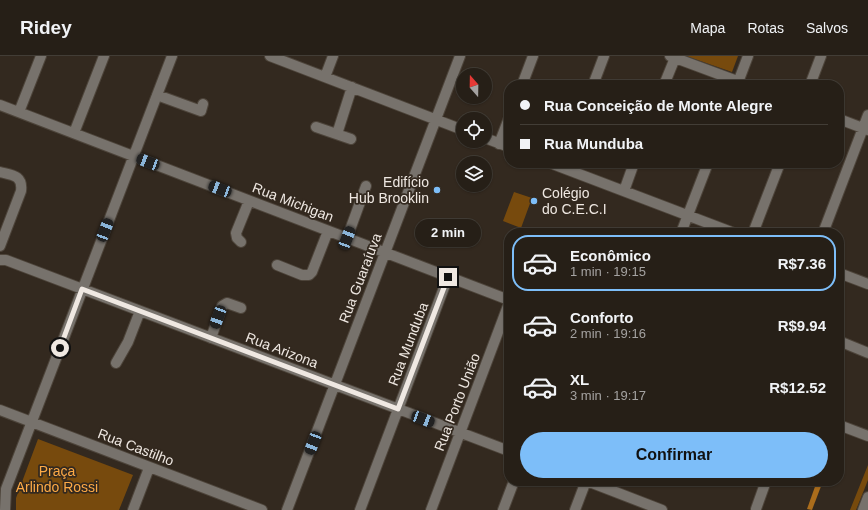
<!DOCTYPE html>
<html lang="pt">
<head>
<meta charset="utf-8">
<style>
	:root { --surface:#261f17; --page:#2e2720; --text:#f1f3f6; --muted:#a4a2a1; --line:#423d36; --accent:#7dbef9 }
	body { margin:0; font-family:Arial,sans-serif; background:var(--page); color:var(--text); height:100vh; display:flex; flex-direction:column; font-size:15px; white-space:nowrap }
	* { box-sizing:border-box; margin:0 }
	p { font-size:13px; color:var(--muted) }
	.icon { flex:none; width:22px; height:22px; fill:none; stroke:currentColor; stroke-width:2; stroke-linecap:round; stroke-linejoin:round }
	.map { position:relative; flex:1; overflow:hidden }
	.drawer { position:absolute; left:504px; top:172px; width:340px; height:258px; display:flex; flex-direction:column; background:var(--surface); border-radius:16px; box-shadow:0 1px 3px #0004,0 0 0 1px var(--line) }
	.drawer>* { flex:none }
	.top-card { position:absolute; left:504px; top:24px; width:340px; height:88px; border-radius:16px; box-shadow:0 1px 3px #0004,0 0 0 1px var(--line); display:grid; align-content:center; height:88px; padding:0 16px; background:var(--surface) }
	.needle { width:26px; rotate:340deg }
	.buttons { position:absolute; left:456px; top:12px; display:grid; gap:8px }
	.buttons a { display:grid; place-items:center; width:36px; height:36px; border-radius:50%; background:var(--surface); box-shadow:0 1px 3px #0004,0 0 0 1px var(--line); font-size:20px }
	.end { position:absolute; width:18px; height:18px; margin:-9px; border:5px solid #efe8e2; background:#111; box-shadow:0 0 0 2px #111 }
	.from { border-radius:50% }
	.bubble { position:absolute; height:28px; border-radius:14px; background:var(--surface); box-shadow:0 1px 3px #0004,0 0 0 1px var(--line); font-size:13px; font-weight:700; line-height:28px; text-align:center }
	.car { position:absolute; width:12px; height:24px; margin:-12px -6px; border-radius:5px; box-shadow:0 0 3px 1px #0007; background:linear-gradient(#222 24%,#8ab4d8 0 40%,#222 0 76%,#8ab4d8 0 86%,#222 0) }
	.top-card b { display:flex; align-items:center; gap:14px; height:38px; font-size:15px }
	.top-card b+b { border-top:1px solid var(--line) }
	.top-card i { width:10px; height:10px; background:var(--text) }
	ul { padding:7px 0 0; list-style:none }
	li { display:flex; align-items:center; gap:12px; height:56px; margin:0 8px 6px; padding:0 8px; border:2px solid transparent; border-radius:16px }
	li div { flex:1 }
	li b { display:block; font-size:15px }
	li em { font-style:normal; font-weight:700 }
	li.on { border-color:var(--accent) }
	li>.icon { width:36px; height:36px; stroke-width:1.5 }
	.primary-button { display:flex; gap:8px; margin-top:auto; padding:8px 16px }
	.primary-button a { flex:1; height:46px; border-radius:24px; background:var(--accent); color:#111; font-size:16px; font-weight:700; line-height:46px; text-align:center }
	header { display:flex; align-items:center; gap:24px; box-sizing:border-box; height:56px; padding:0 20px; background:var(--surface); border-bottom:1px solid var(--line) }
	header strong { font-size:19px }
	nav { display:flex; gap:22px; margin-inline-start:auto; font-size:14px }
	.map>svg:first-child { display:block }
</style>
</head>
<body>
<header>
<strong>Ridey</strong>
<nav><a>Mapa</a><a>Rotas</a><a>Salvos</a></nav>
</header>
<div class="map">
<svg width="868" height="454" viewBox="0 0 868 454">
	<rect width="100%" height="100%" fill="#33291f"/>
	<path fill="#774a0d" d="M686 0H738L732 16Z
		M514 136 532 142 521 172 503 165Z
		M38 383 133 419 119 454H16V442Z
		M868 409V424L856 454H850Z"/>
	<path fill="#ab6d1c" d="M817 425H823L812 454 807 453Z"/>
	<g fill="none" stroke-linecap="round" stroke-linejoin="round">
		<defs>
			<path id="minor" d="M270 0 463 74
				M670 0 748 29
				M325 21 333 0
				M522 29 533 0
				M593 29 604 0
				M664 29 675 2
				M737 29 748 0
				M810 29 821 0
				M157 39 201 55 203 48
				M0 49 509 244
				M19 56 41 0
				M839 63 868 74
				M316 71 351 83
				M74 77 104 0
				M337 78 352 31
				M485 82 509 91
				M499 88 509 62
				M550 107 734 177
				M0 116C12 119 23 119 21 135L0 190
				M624 135 634 107
				M681 177 708 107
				M753 177 780 107
				M823 177 868 59
				M347 182 366 130
				M241 186 237 182 236 177 249 145
				M0 204H6L509 395
				M277 209 302 219H309L312 216 328 175
				M839 217 868 228
				M211 282 222 250 227 247 241 252
				M839 285 868 297
				M116 307 128 286 140 255
				M0 354 262 454
				M839 369 868 380
				M587 425 662 454
				M756 453 766 425
				M5 454 6 433 172 0
				M133 454 149 412
				M287 454 460 0
				M360 454 448 221
				M431 454 509 247
				M503 454 514 425
				M575 454 586 425
				M863 454 868 441"/>
		</defs>
		<use href="#minor" stroke="#4d443a" stroke-width="12"/>
		<use href="#minor" stroke="#77726c" stroke-width="10"/>
	</g>
	<g fill="none" stroke-linecap="round" stroke-linejoin="round">
		<path stroke="#efe8e2" stroke-width="5" d="M60 292 82 233 398 353 448 221"/>
	</g>
	<g fill="#7dbef9" stroke="#33291f" stroke-width="1.5">
		<circle cx="437" cy="134" r="4"/>
		<circle cx="534" cy="145" r="4"/>
	</g>
	<g text-anchor="middle" dominant-baseline="central" stroke-width="3.5" stroke-linejoin="round" paint-order="stroke">
		<g font-size="14" fill="#efe8e2" stroke="#33291f" text-anchor="end">
			<text x="429" y="126">Edifício<tspan x="429" dy="16">Hub Brooklin</tspan></text>
			<text x="542" y="137" text-anchor="start">Colégio<tspan x="542" dy="16">do C.E.C.I</tspan></text>
		</g>
		<g font-size="14" fill="#efe8e2" stroke="#33291f">
			<text transform="translate(293 146) rotate(21)">Rua Michigan</text>
			<text transform="translate(360 222) rotate(-69)">Rua Guaraíuva</text>
			<text transform="translate(408 288) rotate(-69)">Rua Munduba</text>
			<text transform="translate(282 294) rotate(21)">Rua Arizona</text>
			<text transform="translate(457 346) rotate(-69)">Rua Porto União</text>
			<text transform="translate(136 391) rotate(21)">Rua Castilho</text>
		</g>
		<g font-size="14" fill="#feaa46" stroke="#33291f">
			<text x="57" y="415">Praça<tspan x="57" dy="16">Arlindo Rossi</tspan></text>
		</g>
	</g>
</svg>
<div class="buttons">
<a><svg class="needle" viewBox="-14 -14 28 28"><path d="M0-13l5 13h-10z" fill="#e53935"/><path d="M0 13l5-13h-10z" fill="#a4a2a1"/></svg></a>
<a><svg class="icon" aria-label="locate" viewBox="0 0 24 24"><circle cx="12" cy="12" r="6"/><path d="M12 2v4M12 18v4M2 12h4M18 12h4"/></svg></a>
<a><svg class="icon" aria-label="layers" viewBox="0 0 24 24"><path d="M12 4l9 5-9 5-9-5zM3 14l9 5 9-5"/></svg></a>
</div>
<i class="end from" style="left:60px;top:292px"></i>
<i class="end" style="left:448px;top:221px"></i>
<div class="bubble" style="left:415px;top:163px;width:66px">2 min</div>
<i class="car" style="left:148px;top:106px;rotate:291deg"></i>
<i class="car" style="left:220px;top:133px;rotate:291deg"></i>
<i class="car" style="left:105px;top:174px;rotate:21deg"></i>
<i class="car" style="left:347px;top:182px;rotate:21deg"></i>
<i class="car" style="left:218px;top:261px;rotate:200deg"></i>
<i class="car" style="left:423px;top:363px;rotate:111deg"></i>
<i class="car" style="left:313px;top:387px;rotate:201deg"></i>
<div class="top-card">
<b><i class="from"></i>Rua Conceição de Monte Alegre</b>
<b><i></i>Rua Munduba</b>
</div>
<section class="drawer">
<ul>
<li class="on"><svg class="icon" aria-label="car" viewBox="0 0 24 24"><path d="M5 17H2v-5l4-1 3-4h7l3 4 3 1v5h-3M9 17h6M6 11h13"/><circle cx="7" cy="17" r="2"/><circle cx="17" cy="17" r="2"/></svg><div><b>Econômico</b><p>1 min · 19:15</p></div><em>R$7.36</em></li>
<li><svg class="icon" aria-label="car" viewBox="0 0 24 24"><path d="M5 17H2v-5l4-1 3-4h7l3 4 3 1v5h-3M9 17h6M6 11h13"/><circle cx="7" cy="17" r="2"/><circle cx="17" cy="17" r="2"/></svg><div><b>Conforto</b><p>2 min · 19:16</p></div><em>R$9.94</em></li>
<li><svg class="icon" aria-label="car" viewBox="0 0 24 24"><path d="M5 17H2v-5l4-1 3-4h7l3 4 3 1v5h-3M9 17h6M6 11h13"/><circle cx="7" cy="17" r="2"/><circle cx="17" cy="17" r="2"/></svg><div><b>XL</b><p>3 min · 19:17</p></div><em>R$12.52</em></li>
</ul>
<div class="primary-button"><a>Confirmar</a></div>
</section>
</div>
</body>
</html>
